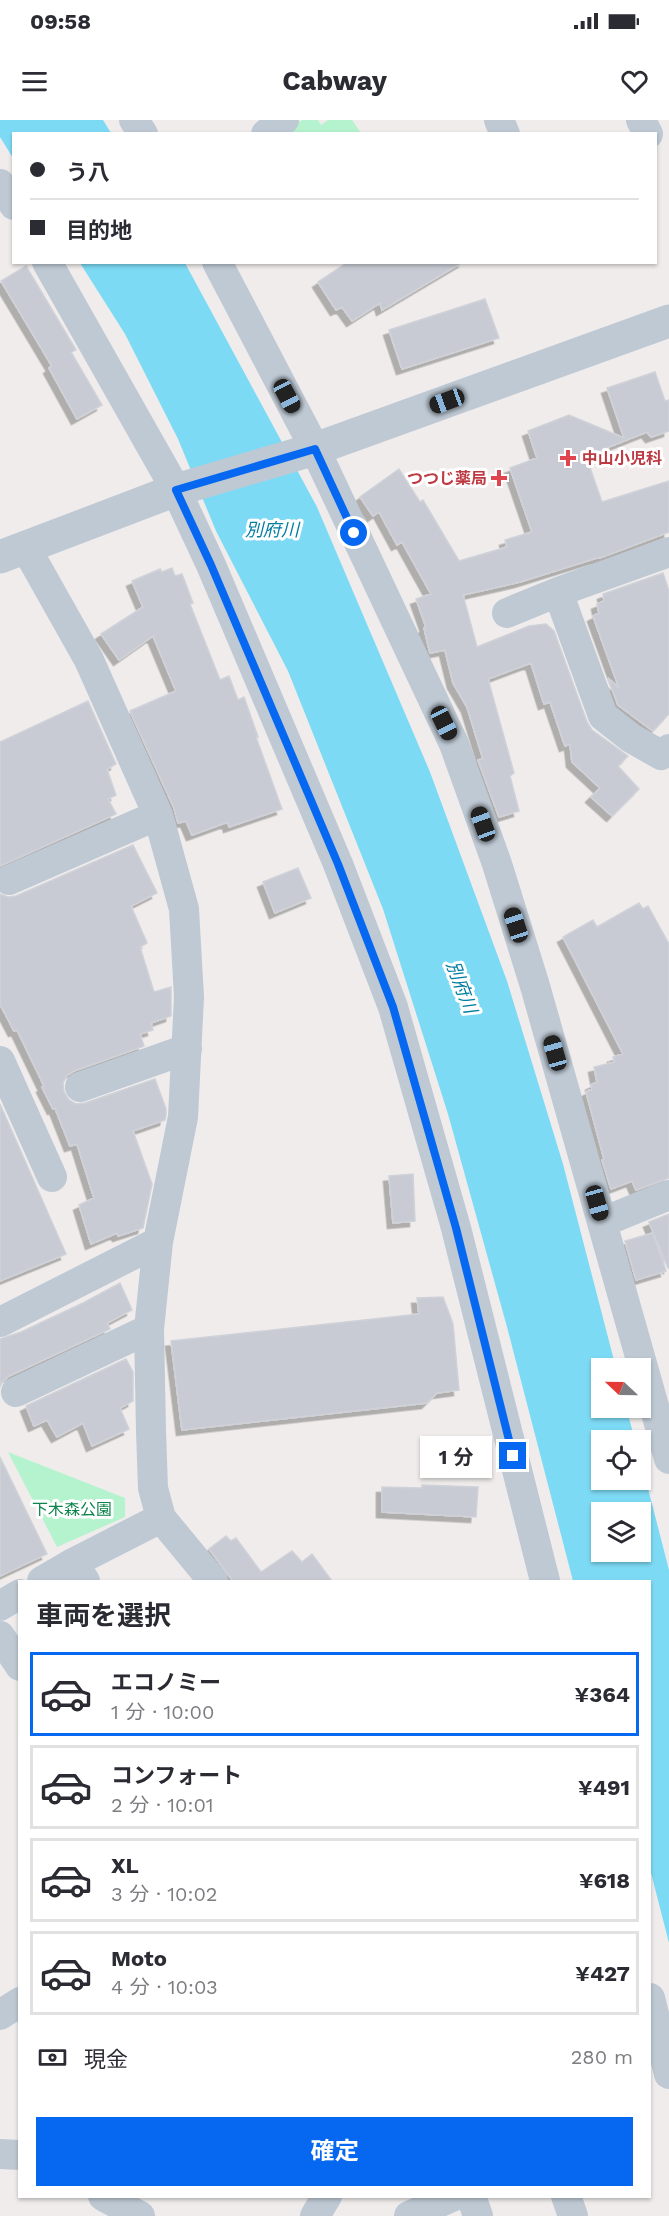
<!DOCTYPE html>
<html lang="ja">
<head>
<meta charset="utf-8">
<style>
	:root { --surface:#fff; --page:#f2f2f3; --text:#2b2b33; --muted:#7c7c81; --line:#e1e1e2; --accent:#0668f0 }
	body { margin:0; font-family:"Work Sans","Noto Sans JP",sans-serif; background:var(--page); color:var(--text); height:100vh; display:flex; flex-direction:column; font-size:22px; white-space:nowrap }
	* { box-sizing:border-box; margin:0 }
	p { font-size:20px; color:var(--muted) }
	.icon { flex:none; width:33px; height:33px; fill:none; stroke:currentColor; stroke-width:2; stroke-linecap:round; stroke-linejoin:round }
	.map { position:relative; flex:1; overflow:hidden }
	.details { position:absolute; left:18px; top:1460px; width:633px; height:618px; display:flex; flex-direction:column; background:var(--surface); border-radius:0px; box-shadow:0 2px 4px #0004 }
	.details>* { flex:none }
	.guide { position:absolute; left:12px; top:12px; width:645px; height:132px; border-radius:0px; box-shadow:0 2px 4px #0004; display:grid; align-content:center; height:132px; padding:0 18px; background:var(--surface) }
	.needle { width:39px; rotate:292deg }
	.tools { position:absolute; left:591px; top:1238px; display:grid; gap:12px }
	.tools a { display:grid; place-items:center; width:60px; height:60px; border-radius:0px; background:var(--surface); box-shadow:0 2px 4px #0004; font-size:30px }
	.end { position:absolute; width:27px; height:27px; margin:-14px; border:8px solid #0668f0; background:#fff; box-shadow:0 0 0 3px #fff }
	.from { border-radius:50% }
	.bubble { position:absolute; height:42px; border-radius:0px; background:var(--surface); box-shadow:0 2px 4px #0004; font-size:20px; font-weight:700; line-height:42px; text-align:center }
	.car { position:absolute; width:18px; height:36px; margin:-18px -9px; border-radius:8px; box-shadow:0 0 4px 2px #0007; background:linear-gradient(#222 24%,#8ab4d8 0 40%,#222 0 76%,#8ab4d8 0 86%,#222 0) }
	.guide b { display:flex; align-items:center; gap:21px; height:57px; font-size:22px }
	.guide b+b { border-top:2px solid var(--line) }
	.guide i { width:15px; height:15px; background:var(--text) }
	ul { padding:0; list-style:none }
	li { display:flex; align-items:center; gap:18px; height:84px; margin:0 12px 9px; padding:0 6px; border:3px solid var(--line); border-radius:0px }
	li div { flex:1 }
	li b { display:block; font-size:22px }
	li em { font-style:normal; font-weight:700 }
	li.active { border-color:var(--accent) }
	li>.icon { width:54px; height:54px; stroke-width:1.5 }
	h2 { padding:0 18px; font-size:27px; line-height:72px }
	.pay { display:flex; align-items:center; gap:15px; height:66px; padding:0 18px; font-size:22px }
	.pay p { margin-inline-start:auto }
	.primary-button { display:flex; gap:12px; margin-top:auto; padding:12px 18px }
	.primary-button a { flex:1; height:69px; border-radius:0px; background:var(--accent); color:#fff; font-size:24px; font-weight:700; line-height:69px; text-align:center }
	.status { display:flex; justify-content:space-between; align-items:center; height:42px; padding:0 30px; background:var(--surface); direction:ltr }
	.status svg { height:16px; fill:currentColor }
	header { display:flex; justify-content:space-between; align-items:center; height:78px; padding:0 18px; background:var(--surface); font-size:27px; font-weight:700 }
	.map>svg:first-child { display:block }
</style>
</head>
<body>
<div class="status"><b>09:58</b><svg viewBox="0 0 49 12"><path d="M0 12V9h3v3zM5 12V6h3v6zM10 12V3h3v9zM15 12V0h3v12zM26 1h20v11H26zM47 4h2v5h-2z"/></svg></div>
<header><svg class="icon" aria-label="menu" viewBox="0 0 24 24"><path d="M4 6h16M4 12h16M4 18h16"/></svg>Cabway<svg class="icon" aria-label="heart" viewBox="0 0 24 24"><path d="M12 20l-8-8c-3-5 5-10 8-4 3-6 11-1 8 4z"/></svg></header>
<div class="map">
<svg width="669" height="2096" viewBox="0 0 669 2096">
	<defs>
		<filter id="shadow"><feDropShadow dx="-5.5" dy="5.5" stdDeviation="0" flood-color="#0004"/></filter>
	</defs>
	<rect width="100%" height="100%" fill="#f0ecec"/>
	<path fill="#b5f3ce" d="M302 0H318L321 5 328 0H352L361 13 287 14 285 11Z
		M8 1332 125 1378V1397L57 1427Z"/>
	<path fill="#7ddaf5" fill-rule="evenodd" d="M0 0H103L111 13 14 14 13 38 0 17Z
		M80 143H185L317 387 430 652 507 861 563 1044 616 1248H602V1287H626L635 1320H602V1359H640L641 1341 669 1450V1823L650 1749V1461H573L507 1207 448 994 383 789 288 551 216 411 178 319 125 214ZM602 1392H640V1431H602Z"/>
	<path fill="#c8cbd3" stroke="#d0d2d9" stroke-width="1.5" filter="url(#shadow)" d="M348 142H463L382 190 380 183 352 201 342 187 336 190 318 162Z
		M26 146 76 230 71 232 102 285 77 299 49 248 52 246 1 161Z
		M485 179 499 218 402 249 389 210Z
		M655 252 665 281 669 280V311L651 317 647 312 586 336 602 382 669 361V412L600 438V437L520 462 463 475 477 527 529 506 546 504 554 511 587 602 592 610 628 636 618 646 639 669 612 696 591 677 600 668 572 642 570 624 565 626 550 582 544 584 531 543 488 559 514 653 510 656 519 691 499 697 478 640 483 639 467 587 453 563 445 530 430 533 424 508 426 507 416 479 431 474 402 422 397 425 379 392 373 396 360 377 399 349 420 382 423 380 459 441 507 427 505 420 532 412 510 348 537 338 528 311 569 295 624 318 607 268Z
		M172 448 175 456 182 454 193 483 190 484 220 560 229 556 238 580 244 577 258 617H256L282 689 229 707 228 702 192 715 186 701 178 703 174 688 130 591 176 571 153 516 119 540 101 514 143 487 132 461 160 449 162 452Z
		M663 453 669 471V594L653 611 618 585 608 558 619 568 593 496 599 493 597 484 604 481 603 474Z
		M88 581 116 644 107 649 116 675 108 679 116 694 0 746V622Z
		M133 725 157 773 131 786 147 823 140 827 154 872 171 867V896L151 903 153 910 140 914 144 926 74 951 67 955 63 963 64 972 69 980 76 984 85 983 155 959 166 989V995L165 1000 133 1011 152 1064 143 1108 118 1116 117 1113 91 1124 79 1085 94 1078 77 1024 70 1026 55 988 53 989 42 967 44 966 17 910 14 911 0 884V774L8 777 16 776Z
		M298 748 311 778 275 793 263 762Z
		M639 783 643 789 648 786 669 824V1058L636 1070 632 1061 611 1069 602 1040 604 1039 586 972 592 969 591 965 597 962 594 947 615 942 613 937 623 934 563 817 593 800 597 807Z
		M0 984 66 1134 0 1161Z
		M413 1054 415 1101 393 1103 389 1056Z
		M669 1094V1148H668L649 1102Z
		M653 1113 666 1151 636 1160 625 1121Z
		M120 1163 132 1190 107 1203 110 1209 9 1256 2 1262 0 1267V1219L21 1212 83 1183Z
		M443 1177 453 1204 459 1270 437 1273 427 1283 182 1310 171 1221 419 1194 417 1178Z
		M126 1239 133 1252V1281L120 1288 129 1309 92 1326 83 1303 57 1317 47 1300 34 1306 26 1286Z
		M0 1337 47 1434 0 1456Z
		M422 1365 478 1367 476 1397 382 1392V1367L422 1368Z
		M226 1416 231 1421 236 1418 261 1452 292 1431 302 1442 312 1434 332 1461H233L209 1429Z"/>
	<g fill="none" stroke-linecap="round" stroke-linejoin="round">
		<path stroke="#bec9d4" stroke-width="30" d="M134 0 143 14
			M499 0 505 14
			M641 0 648 14
			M266 14 284 0
			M0 64 14 85
			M47 142 176 370 211 445 338 744 393 887 456 1108 545 1461
			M217 142 315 329 454 624 497 744 535 866 669 1339
			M26 428 89 540 158 695 184 789 189 877 183 997 158 1122 149 1209 151 1311 153 1368 161 1398 213 1461
			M669 432 558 472 603 596 631 618 661 635 669 629
			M507 493 558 472
			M9 760 158 695
			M0 941 52 1057
			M80 967 187 929
			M603 1102 669 1075
			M0 1202 158 1122
			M16 1272 149 1209
			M42 1461 73 1443
			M85 1461 73 1443 161 1398
			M0 1486 20 1474
			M0 1516 20 1546
			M650 1878 669 1954
			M0 1895 20 1882
			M0 2034 20 2035
			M103 2076 140 2096
			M471 2076 478 2096
			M566 2076 573 2096
			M315 2096 327 2076
			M409 2096 454 2076"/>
		<path stroke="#bec9d4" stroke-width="33" d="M0 437 176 370 315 329 669 201"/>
	</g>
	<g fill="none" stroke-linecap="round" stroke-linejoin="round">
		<path stroke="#0668f0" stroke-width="8" d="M354 413 315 329 176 370 211 445 338 744 393 887 456 1108 513 1336"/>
	</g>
	<g fill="#e0444e" stroke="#fff" stroke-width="2">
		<path d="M565 329h6v6h6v6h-6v6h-6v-6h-6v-6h6z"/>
		<path d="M496 349h6v6h6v6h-6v6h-6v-6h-6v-6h6z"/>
	</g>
	<g text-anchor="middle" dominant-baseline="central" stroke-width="6" stroke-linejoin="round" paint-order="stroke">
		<g font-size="16" font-weight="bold" fill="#be3a42" stroke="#fff" text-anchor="start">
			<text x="582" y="338">中山小児科</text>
			<text x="487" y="358" text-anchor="end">つつじ薬局</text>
		</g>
		<g font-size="16" fill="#0d844b" stroke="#fff">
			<text x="72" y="1389">下木森公園</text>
		</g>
		<g font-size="18" font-style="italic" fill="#027ea2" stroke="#fff">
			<text x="272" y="409">別府川</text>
			<text transform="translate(462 867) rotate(69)">別府川</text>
		</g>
	</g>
</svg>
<div class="tools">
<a><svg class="needle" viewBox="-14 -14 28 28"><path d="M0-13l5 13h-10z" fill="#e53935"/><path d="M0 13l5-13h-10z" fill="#7c7c81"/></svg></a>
<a><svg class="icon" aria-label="locate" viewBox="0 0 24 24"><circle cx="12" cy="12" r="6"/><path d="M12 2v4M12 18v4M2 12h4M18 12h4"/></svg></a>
<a><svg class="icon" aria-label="layers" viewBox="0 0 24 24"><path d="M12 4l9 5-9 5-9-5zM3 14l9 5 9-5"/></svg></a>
</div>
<i class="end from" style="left:354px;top:413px"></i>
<i class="end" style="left:513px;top:1336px"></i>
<div class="bubble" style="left:420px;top:1316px;width:72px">1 分</div>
<i class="car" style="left:287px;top:276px;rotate:152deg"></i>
<i class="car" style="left:447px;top:281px;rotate:250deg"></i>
<i class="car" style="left:444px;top:603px;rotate:154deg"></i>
<i class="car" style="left:483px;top:704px;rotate:340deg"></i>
<i class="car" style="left:516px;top:805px;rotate:342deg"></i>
<i class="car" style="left:555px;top:933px;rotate:344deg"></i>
<i class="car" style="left:597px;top:1083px;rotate:164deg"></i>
<div class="guide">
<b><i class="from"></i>う八</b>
<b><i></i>目的地</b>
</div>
<section class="details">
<h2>車両を選択</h2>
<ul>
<li class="active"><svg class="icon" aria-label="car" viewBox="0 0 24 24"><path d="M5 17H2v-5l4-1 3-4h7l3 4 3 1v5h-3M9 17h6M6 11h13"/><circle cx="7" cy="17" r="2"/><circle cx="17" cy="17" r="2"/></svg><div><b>エコノミー</b><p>1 分 · 10:00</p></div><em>¥364</em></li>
<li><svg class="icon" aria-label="car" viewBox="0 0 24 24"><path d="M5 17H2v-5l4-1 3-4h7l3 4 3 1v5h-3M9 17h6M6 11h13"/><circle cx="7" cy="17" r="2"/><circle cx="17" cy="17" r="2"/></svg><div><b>コンフォート</b><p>2 分 · 10:01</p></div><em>¥491</em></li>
<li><svg class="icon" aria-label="car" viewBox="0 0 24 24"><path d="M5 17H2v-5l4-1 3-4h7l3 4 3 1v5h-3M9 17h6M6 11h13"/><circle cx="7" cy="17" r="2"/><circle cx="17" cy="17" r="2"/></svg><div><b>XL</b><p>3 分 · 10:02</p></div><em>¥618</em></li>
<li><svg class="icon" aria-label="car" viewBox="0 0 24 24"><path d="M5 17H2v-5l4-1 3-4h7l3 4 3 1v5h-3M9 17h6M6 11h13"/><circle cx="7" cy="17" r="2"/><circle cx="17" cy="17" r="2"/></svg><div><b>Moto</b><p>4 分 · 10:03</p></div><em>¥427</em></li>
</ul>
<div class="pay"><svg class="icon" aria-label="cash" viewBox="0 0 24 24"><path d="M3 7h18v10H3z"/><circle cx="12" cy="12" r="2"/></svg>現金<p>280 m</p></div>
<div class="primary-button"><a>確定</a></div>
</section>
</div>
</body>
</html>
